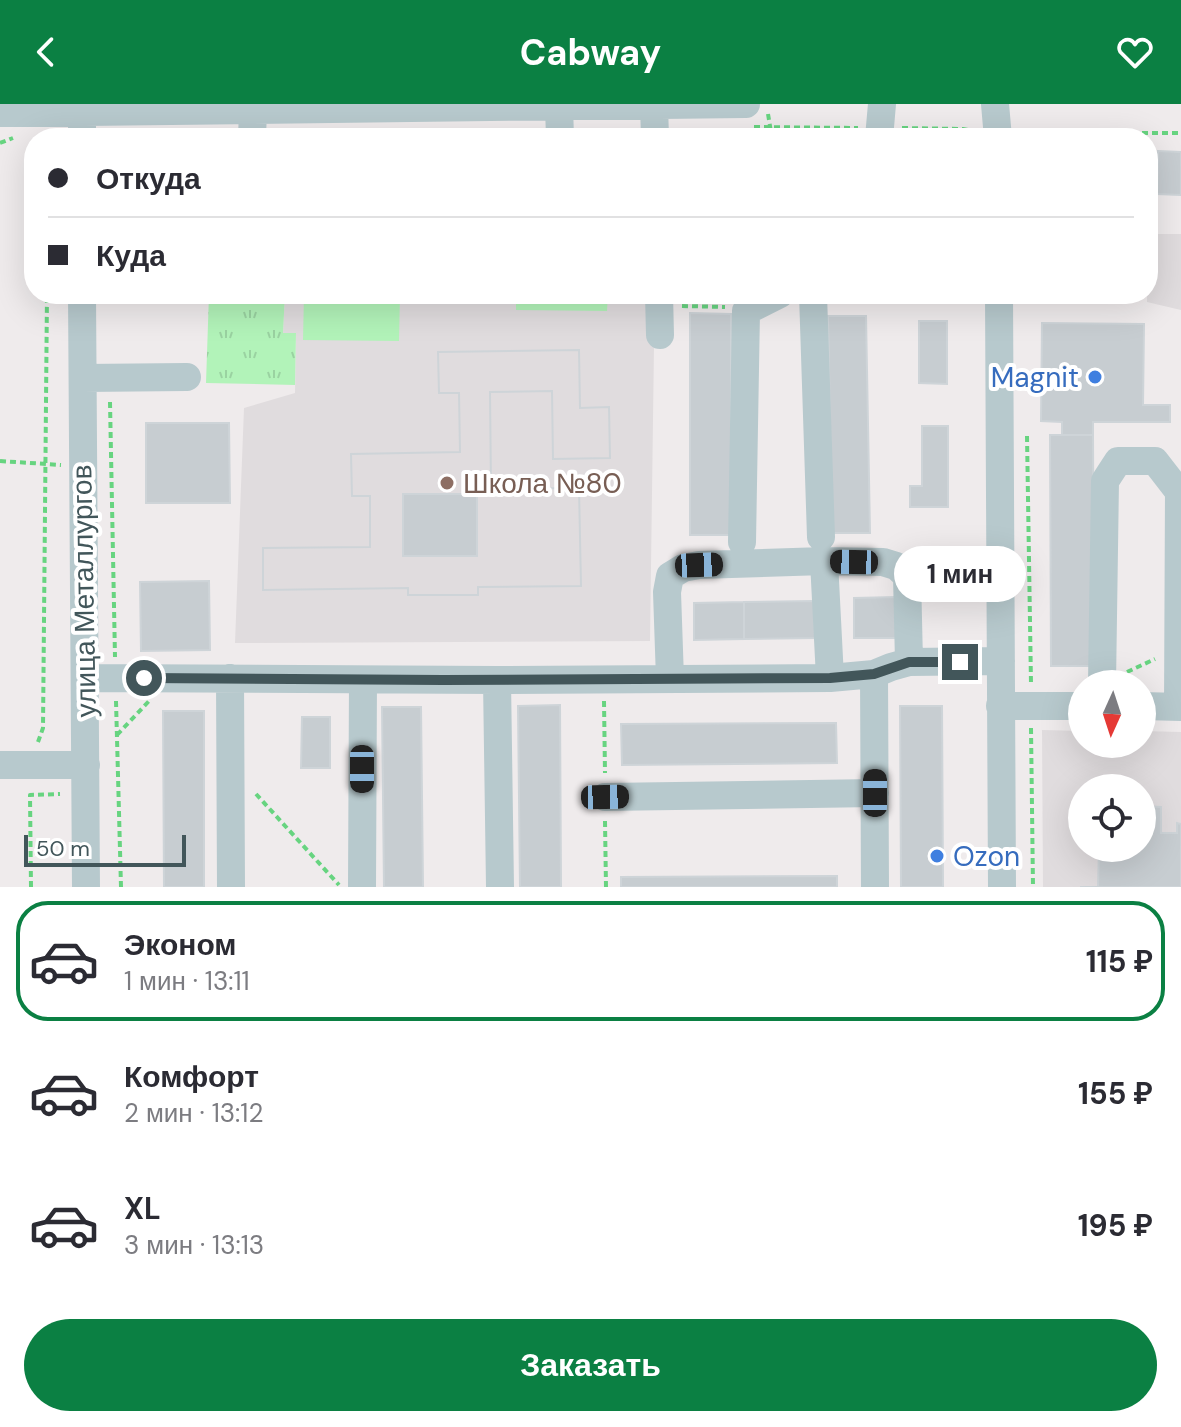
<!DOCTYPE html>
<html lang="ru">
<head>
<meta charset="utf-8">
<style>
	:root { --surface:#fff; --page:#f7f7f7; --text:#2b2b33; --muted:#7c7c81; --line:#e1e1e2; --accent:#0b8043 }
	body { margin:0; font-family:"DM Sans",sans-serif; background:var(--page); color:var(--text); height:100vh; display:flex; flex-direction:column; font-size:30px; white-space:nowrap }
	* { box-sizing:border-box; margin:0 }
	p { font-size:26px; color:var(--muted) }
	.icon { flex:none; width:44px; height:44px; fill:none; stroke:currentColor; stroke-width:2; stroke-linecap:round; stroke-linejoin:round }
	.map { position:relative; height:783px; overflow:hidden }
	.drawer { display:flex; flex-direction:column; background:var(--surface); flex:1 }
	.drawer>* { flex:none }
	.banner { position:absolute; left:24px; top:24px; width:1134px; height:176px; border-radius:32px; box-shadow:0 8px 32px #0002; display:grid; align-content:center; height:176px; padding:0 24px; background:var(--surface) }
	.needle { width:52px; rotate:183deg }
	.controls { position:absolute; left:1068px; top:566px; display:grid; gap:16px }
	.controls a { display:grid; place-items:center; width:88px; height:88px; border-radius:50%; background:var(--surface); box-shadow:0 8px 32px #0002; font-size:40px }
	.scale { position:absolute; left:24px; bottom:20px; width:162px; box-sizing:border-box; padding-left:8px; border:4px solid #42565a; border-top:0; font-size:22px; line-height:28px; white-space:nowrap; color:#42565a; -webkit-text-stroke:6px #fff; paint-order:stroke }
	.end { position:absolute; width:36px; height:36px; margin:-18px; border:10px solid #42565a; background:#fff; box-shadow:0 0 0 4px #fff }
	.from { border-radius:50% }
	.bubble { position:absolute; height:56px; border-radius:28px; background:var(--surface); box-shadow:0 8px 32px #0002; font-size:26px; font-weight:700; line-height:56px; text-align:center }
	.car { position:absolute; width:24px; height:48px; margin:-24px -12px; border-radius:10px; box-shadow:0 0 6px 2px #0007; background:linear-gradient(#222 24%,#8ab4d8 0 40%,#222 0 76%,#8ab4d8 0 86%,#222 0) }
	.banner b { display:flex; align-items:center; gap:28px; height:76px; font-size:30px }
	.banner b+b { border-top:2px solid var(--line) }
	.banner i { width:20px; height:20px; background:var(--text) }
	ul { padding:14px 0 0; list-style:none }
	li { display:flex; align-items:center; gap:24px; height:120px; margin:0 16px 12px; padding:0 8px; border:4px solid transparent; border-radius:32px }
	li div { flex:1 }
	li b { display:block; font-size:30px }
	li em { font-style:normal; font-weight:700 }
	li.current { border-color:var(--accent) }
	li>.icon { width:72px; height:72px; stroke-width:1.5 }
	.primary-button { display:flex; gap:16px; margin-top:auto; padding:16px 24px }
	.primary-button a { flex:1; height:92px; border-radius:48px; background:var(--accent); color:#fff; font-size:32px; font-weight:700; line-height:92px; text-align:center }
	header { display:flex; justify-content:space-between; align-items:center; height:104px; padding:0 24px; background:var(--accent); color:#fff; font-size:36px; font-weight:700 }
	.map>svg:first-child { display:block }
</style>
</head>
<body>
<header><svg class="icon" aria-label="back" viewBox="0 0 24 24"><path d="M15 5l-7 7 7 7"/></svg>Cabway<svg class="icon" aria-label="heart" viewBox="0 0 24 24"><path d="M12 20l-8-8c-3-5 5-10 8-4 3-6 11-1 8 4z"/></svg></header>
<div class="map">
<svg width="1181" height="783" viewBox="0 0 1181 783">
	<defs>
		<pattern id="park-tufts" width="24" height="20" patternUnits="userSpaceOnUse" patternTransform="scale(2)"><rect width="24" height="20" fill="#b2f3b9"/><path d="M3 7l-1-3M5 7V3M7 7l1-3M15 17l-1-3M17 17v-4M19 17l1-3" fill="none" stroke="#9ad2a1"/></pattern>
	</defs>
	<rect width="100%" height="100%" fill="#efebec"/>
	<path fill="#e0dcde" fill-rule="evenodd" d="M1148 130H1181V206L1147 198Z
		M285 190H650L654 242 650 537 235 539 244 304 295 289 296 229H283Z
		M1042 626 1082 627V640H1142V627L1181 628V783H1043ZM1082 684H1142V744H1082Z"/>
	<path fill="url(#park-tufts)" d="M209 190H285L283 229H296L295 281 206 279Z"/>
	<path fill="#b2f3b9" d="M304 190H400L399 237 303 236Z
		M516 190H608L607 207 516 206Z"/>
	<path fill="#c7cdd1" stroke="#ced4d8" stroke-width="2" fill-rule="evenodd" d="M1158 47 1181 48V91L1157 90Z
		M690 209 731 210V431H690Z
		M828 212H866L870 429H832Z
		M919 217H947V280L919 279Z
		M1042 219 1144 220 1143 301H1170V318H1093V331H1062V318L1041 317Z
		M579 246 580 304 609 303 610 354 553 355 552 287 490 288 491 385 579 384 581 482 478 483V491H408V484L263 486V444L370 443V392H352L351 350 460 348 459 289H439L438 248ZM403 390H477V452H403Z
		M579 246 580 304 609 303 610 354 553 355 552 287 490 288 491 385 579 384 581 482 478 483V491H408V484L263 486V444L370 443V392H352L351 350 460 348 459 289H439L438 248Z
		M146 319H229L230 399H146Z
		M922 322H948V403H910V382H922Z
		M1050 331H1093L1094 562H1051Z
		M209 477 210 546 141 547 140 478Z
		M896 493 897 534H854V494Z
		M814 497 815 534 744 535V498Z
		M744 498V535L694 536V499Z
		M560 601 561 783H520L518 602Z
		M900 602H942L943 783H901Z
		M382 603H421L423 783H384Z
		M163 607H204V783H164Z
		M302 613H330V664H301Z
		M836 619 837 659 622 661 621 620Z
		M1142 702 1161 703V729H1177V719L1181 720V783H1080H1098L1099 744H1142Z
		M837 772V783H621V773Z"/>
	<g fill="none" stroke-linecap="round" stroke-linejoin="round">
		<path stroke="#67d480" stroke-width="4" stroke-dasharray="6 4" stroke-linecap="butt" d="M768 10 772 34
			M754 23 858 24
			M902 24 963 25 973 27
			M1022 29H1181
			M0 39 13 34
			M682 202 725 203
			M110 298 115 553
			M1027 332 1031 580
			M0 357 61 361
			M1127 568 1155 555
			M116 597 121 783
			M604 597 605 669
			M1031 624 1033 783
			M117 631 149 597
			M38 638 43 624 47 190
			M256 690 339 781
			M605 717 606 783
			M31 783 30 691 60 690"/>
		<path stroke="#b7c9cd" stroke-width="28" d="M995 0 998 34
			M654 1 655 34
			M559 2 560 34
			M0 9 746 0
			M82 34V0
			M252 34 253 6
			M879 34 882 0
			M82 190 86 783
			M659 190 660 231
			M813 190 821 433
			M999 190 1002 783
			M83 274 187 273
			M742 438 746 207 780 190
			M824 457 830 574
			M874 570 875 783
			M85 574 497 576 830 574 874 570 891 563 909 558 1001 557
			M230 574 231 783
			M670 575 667 488 670 472 683 464 699 461 824 457 883 458 896 462 907 472 909 558
			M497 576 500 783
			M1102 580 1105 377 1118 357H1155L1179 388 1178 603
			M1000 602H1082
			M1142 602 1181 603
			M0 661H86
			M605 693 875 689
			M362 783 363 576"/>
	</g>
	<g fill="none" stroke-linecap="round" stroke-linejoin="round">
		<path stroke="#42565a" stroke-width="10" d="M144 574 443 576 830 574 874 570 909 558H960"/>
	</g>
	<g fill="#3f7fe0" stroke="#fff" stroke-width="3">
		<circle cx="1095" cy="273" r="8"/>
		<circle cx="937" cy="752" r="8"/>
	</g>
	<circle fill="#8d6e63" stroke="#fff" stroke-width="3" cx="447" cy="379" r="8"/>
	<g text-anchor="middle" dominant-baseline="central" stroke-width="8" stroke-linejoin="round" paint-order="stroke">
		<g font-size="28" fill="#366cbe" stroke="#fff" text-anchor="end">
			<text x="1079" y="273">Magnit</text>
			<text x="953" y="752" text-anchor="start">Ozon</text>
		</g>
		<g font-size="28" fill="#785e54" stroke="#fff" text-anchor="start">
			<text x="463" y="379">Школа №80</text>
		</g>
		<g font-size="28" fill="#42565a" stroke="#fff">
			<text transform="translate(84 487) rotate(-91)">улица Металлургов</text>
		</g>
	</g>
</svg>
<div class="controls">
<a><svg class="needle" viewBox="-14 -14 28 28"><path d="M0-13l5 13h-10z" fill="#e53935"/><path d="M0 13l5-13h-10z" fill="#7c7c81"/></svg></a>
<a><svg class="icon" aria-label="locate" viewBox="0 0 24 24"><circle cx="12" cy="12" r="6"/><path d="M12 2v4M12 18v4M2 12h4M18 12h4"/></svg></a>
</div>
<div class="scale">50 m</div>
<i class="end from" style="left:144px;top:574px"></i>
<i class="end" style="left:960px;top:558px"></i>
<div class="bubble" style="left:894px;top:442px;width:132px">1 мин</div>
<i class="car" style="left:854px;top:458px;rotate:271deg"></i>
<i class="car" style="left:699px;top:461px;rotate:88deg"></i>
<i class="car" style="left:362px;top:665px;rotate:180deg"></i>
<i class="car" style="left:875px;top:689px;rotate:0deg"></i>
<i class="car" style="left:605px;top:693px;rotate:89deg"></i>
<div class="banner">
<b><i class="from"></i>Откуда</b>
<b><i></i>Куда</b>
</div>
</div>
<section class="drawer">
<ul>
<li class="current"><svg class="icon" aria-label="car" viewBox="0 0 24 24"><path d="M5 17H2v-5l4-1 3-4h7l3 4 3 1v5h-3M9 17h6M6 11h13"/><circle cx="7" cy="17" r="2"/><circle cx="17" cy="17" r="2"/></svg><div><b>Эконом</b><p>1 мин · 13:11</p></div><em>115 ₽</em></li>
<li><svg class="icon" aria-label="car" viewBox="0 0 24 24"><path d="M5 17H2v-5l4-1 3-4h7l3 4 3 1v5h-3M9 17h6M6 11h13"/><circle cx="7" cy="17" r="2"/><circle cx="17" cy="17" r="2"/></svg><div><b>Комфорт</b><p>2 мин · 13:12</p></div><em>155 ₽</em></li>
<li><svg class="icon" aria-label="car" viewBox="0 0 24 24"><path d="M5 17H2v-5l4-1 3-4h7l3 4 3 1v5h-3M9 17h6M6 11h13"/><circle cx="7" cy="17" r="2"/><circle cx="17" cy="17" r="2"/></svg><div><b>XL</b><p>3 мин · 13:13</p></div><em>195 ₽</em></li>
</ul>
<div class="primary-button"><a>Заказать</a></div>
</section>
</body>
</html>
